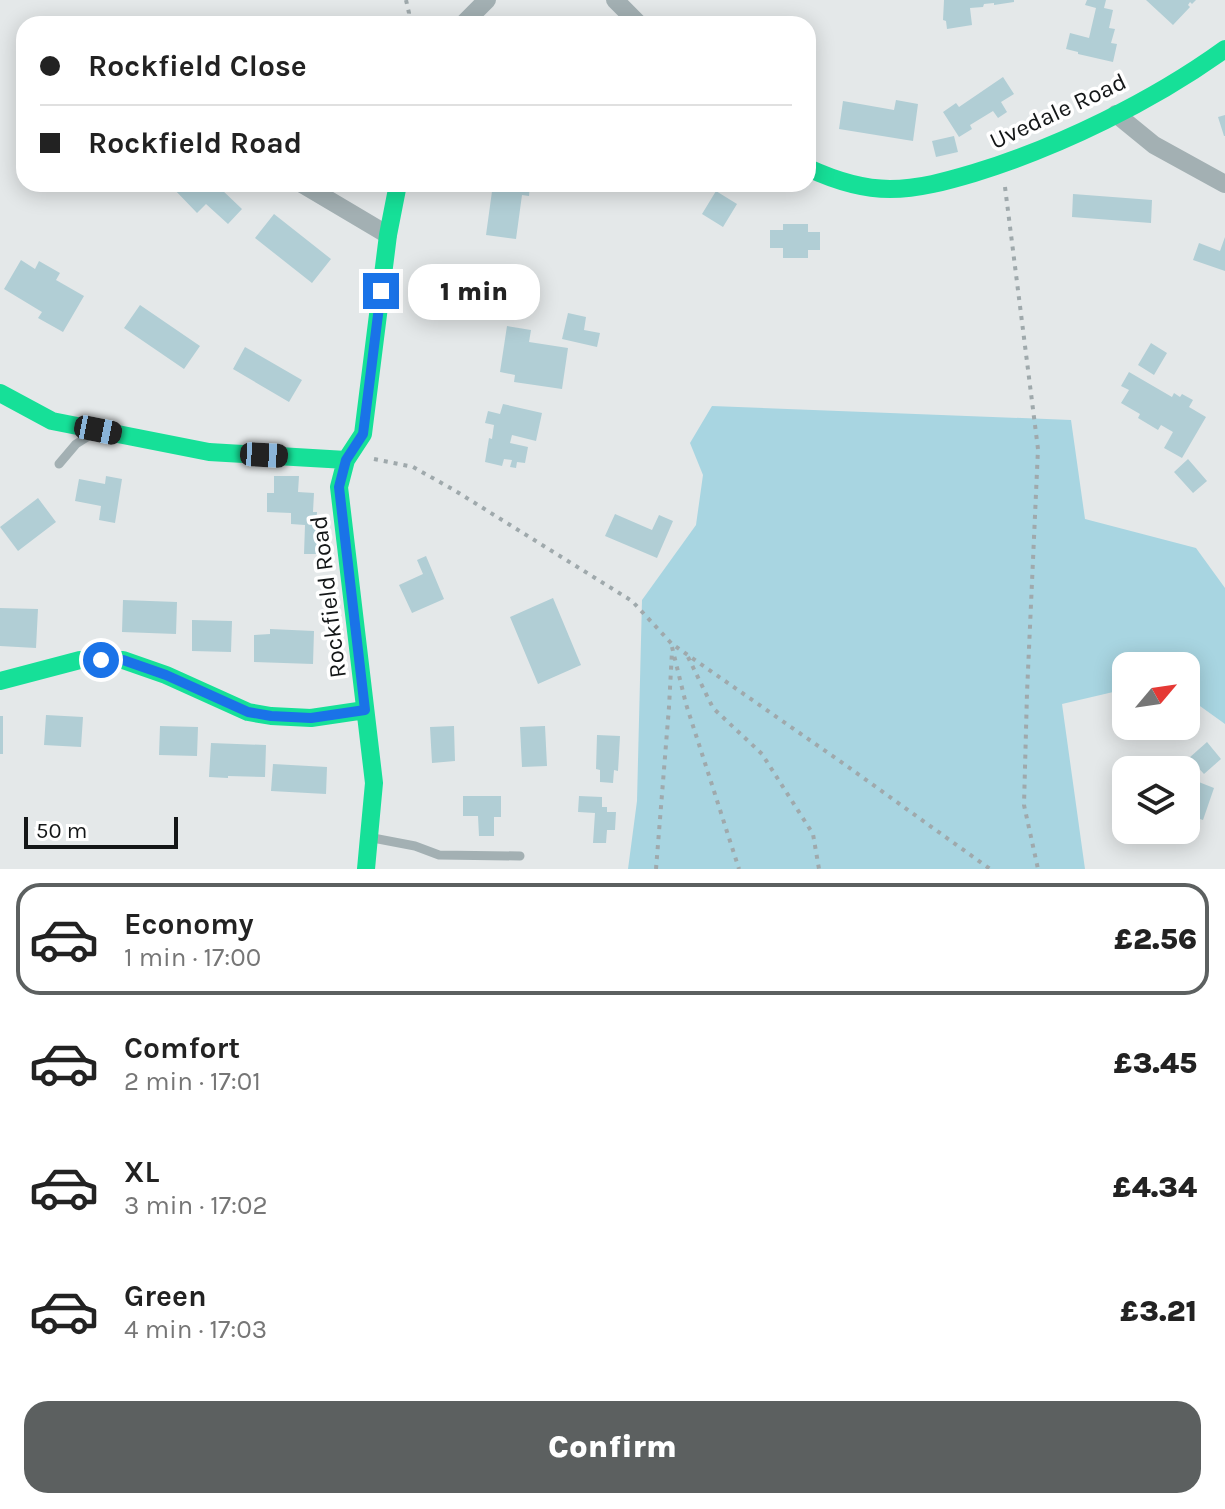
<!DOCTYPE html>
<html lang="en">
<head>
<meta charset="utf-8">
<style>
	:root { --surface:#fff; --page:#f2f2f2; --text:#222; --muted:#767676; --line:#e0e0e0; --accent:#5c6060 }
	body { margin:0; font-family:Karla,sans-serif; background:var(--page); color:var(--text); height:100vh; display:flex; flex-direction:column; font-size:30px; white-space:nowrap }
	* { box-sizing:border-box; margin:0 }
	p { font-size:26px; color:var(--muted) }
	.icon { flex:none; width:44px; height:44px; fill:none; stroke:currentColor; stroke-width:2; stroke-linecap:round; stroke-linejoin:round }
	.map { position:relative; height:869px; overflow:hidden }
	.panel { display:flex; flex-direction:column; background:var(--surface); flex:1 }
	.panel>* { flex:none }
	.hud { position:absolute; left:16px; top:16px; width:800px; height:176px; border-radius:24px; box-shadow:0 4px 20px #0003; display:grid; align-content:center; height:176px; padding:0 24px; background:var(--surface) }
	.needle { width:52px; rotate:61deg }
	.controls { position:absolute; left:1112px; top:652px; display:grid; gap:16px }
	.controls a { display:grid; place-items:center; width:88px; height:88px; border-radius:16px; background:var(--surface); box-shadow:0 4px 20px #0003; font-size:40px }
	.scale { position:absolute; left:24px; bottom:20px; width:154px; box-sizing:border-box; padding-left:8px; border:4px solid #131617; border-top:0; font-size:22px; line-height:28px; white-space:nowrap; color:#131617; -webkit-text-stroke:6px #fff; paint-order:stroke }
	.end { position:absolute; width:36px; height:36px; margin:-18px; border:10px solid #1a73e8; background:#fff; box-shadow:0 0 0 4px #fff }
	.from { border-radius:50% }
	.bubble { position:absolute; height:56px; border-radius:24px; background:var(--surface); box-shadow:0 4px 20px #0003; font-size:26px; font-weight:800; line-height:56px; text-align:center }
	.car { position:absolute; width:24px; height:48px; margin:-24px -12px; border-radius:10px; box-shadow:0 0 6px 2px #0007; background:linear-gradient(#222 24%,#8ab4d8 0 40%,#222 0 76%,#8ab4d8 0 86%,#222 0) }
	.hud b { display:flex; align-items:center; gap:28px; height:76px; font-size:30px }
	.hud b+b { border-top:2px solid var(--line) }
	.hud i { width:20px; height:20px; background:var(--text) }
	ul { padding:14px 0 0; list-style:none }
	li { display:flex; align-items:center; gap:24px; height:112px; margin:0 16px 12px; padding:0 8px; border:4px solid transparent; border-radius:24px }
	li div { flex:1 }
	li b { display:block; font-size:30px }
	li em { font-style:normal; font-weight:800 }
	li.current { border-color:var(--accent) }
	li>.icon { width:72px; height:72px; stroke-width:1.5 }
	.primary-button { display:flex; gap:16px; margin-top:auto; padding:16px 24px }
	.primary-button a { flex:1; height:92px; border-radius:24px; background:var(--accent); color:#fff; font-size:32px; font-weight:800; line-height:92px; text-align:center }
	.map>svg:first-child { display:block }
</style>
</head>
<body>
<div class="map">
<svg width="1225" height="869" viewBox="0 0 1225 869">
	<rect width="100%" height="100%" fill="#e4e8e9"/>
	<path fill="#a8d5e1" d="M712 406 1071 420 1085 519 1196 548 1225 588V724L1186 696V666H1126V689L1062 704 1085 869H628L637 801 642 600 696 525 703 475 690 443Z"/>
	<path fill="#b1ced5" d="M944 0H1014V2L994 5V3L984 4 983 7 970 8 972 25 947 29 946 21 943 20Z
		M1087 0H1106L1104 8 1113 10 1109 28 1115 29 1111 43 1117 44 1113 62 1078 54V52L1066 49 1070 33 1089 38 1096 8 1085 5Z
		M1146 0H1196L1192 4 1190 2 1188 5 1190 7 1173 25Z
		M1003 77 1014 94 1001 102 1007 112 998 118 993 111 970 125 972 129 959 137 943 112 956 103 959 107Z
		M896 100 918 104 913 141 839 129 843 101 894 110Z
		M1225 115V136H1224L1218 117Z
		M954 136 958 152 936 157 932 141Z
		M177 184H220L223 187 221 189 242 209 228 224 206 204 197 213 173 188Z
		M493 184H530L529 196 522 195 516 239 486 235Z
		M683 184H703L699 192Z
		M716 191 737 204 723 227 702 214Z
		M1073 194 1152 200 1151 223 1072 217Z
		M274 214 331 259 312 283 255 238Z
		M783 224H808V232H820V250H808V258H783V248H770V230H783Z
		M1225 237V271L1193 260 1199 243 1220 251Z
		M21 260 35 269 39 261 60 273 56 280 84 296 63 332 38 318 42 312 4 289Z
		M140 305 200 346 184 369 124 328Z
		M568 313 586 317 584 330 600 333 597 347 562 339Z
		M507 326 531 330 529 342 568 348 562 389 514 382 515 375 500 372Z
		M1151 343 1167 353 1154 375 1138 365Z
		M245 347 302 380 289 402 233 369Z
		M1129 372 1172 397 1174 393 1180 397 1182 394 1193 400 1189 407 1206 417 1182 458 1164 448 1173 432 1161 425 1158 430 1138 418 1140 414 1121 403 1129 390 1121 386Z
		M503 404 542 413 536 441 512 435 510 443 528 447 525 463 517 462 516 468 510 467 512 460 504 459 502 466 485 462 489 438 492 439 494 425 485 423 488 411 500 414Z
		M1188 459 1207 481 1193 493 1174 472Z
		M106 476 122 479 115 523 99 520 101 506 75 501 79 479 105 484Z
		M274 476H299L298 492 314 493 313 512H317L316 533H324L323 554H304L305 525 291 524V513L267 512V493H274Z
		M38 498 56 522 18 551 0 527Z
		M615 514 652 530 659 515 673 521 657 558 605 536Z
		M426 556 444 599 412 613 399 585 423 574 417 560Z
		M553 598 581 665 538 684 510 617Z
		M123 600 177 602 176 634 122 632Z
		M0 608 38 609 36 648 0 646Z
		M192 620 232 621 231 652 192 651Z
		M270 629 314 631 313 664 254 662V635L270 634Z
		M46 715 83 717 81 747 44 745Z
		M0 716H3V754H0Z
		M160 726 198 727 197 756 159 755Z
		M454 726 455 761 432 763 430 727Z
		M545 726 547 766 522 767 520 727Z
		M597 735 620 736 618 771 614 770 613 783 600 782V770L596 769Z
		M1207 742 1221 759 1204 774 1189 758Z
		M211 743 266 745 265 777 228 776V778L209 777Z
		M273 764 327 767 326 794 271 791Z
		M1186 777 1214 788 1203 820 1200 819 1196 830 1189 827 1186 835 1178 830H1186Z
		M463 796H501V817H494V836H479L478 816H463Z
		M579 796 602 797V807H607V812H616L615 830H607L606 843H593L595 813 578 812Z"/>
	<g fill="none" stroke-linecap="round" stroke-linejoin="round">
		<path stroke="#9fa9ac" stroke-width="4" stroke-dasharray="4 6" stroke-linecap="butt" d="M406 0 409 13 408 24
			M1005 187 1038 449 1027 693 1024 805 1038 869
			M374 459 413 467 454 490 632 601 672 644 844 764 990 869
			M672 647 686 704 739 869
			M688 657 713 708 762 754 813 834 819 869
			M656 869 669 707 672 651"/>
		<path stroke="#a3b0b3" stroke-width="9" d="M59 464 76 444 92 434
			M373 838 415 846 439 855 520 856"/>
		<path stroke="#a3b0b3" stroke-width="18" d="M615 0 639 24
			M463 24 487 0
			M1116 114 1154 145 1225 184
			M302 184 388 235"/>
		<path stroke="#16e098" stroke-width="18" d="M808 168C834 180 861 189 890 189 919 189 947 181 974 173 1059 147 1153 101 1225 49
			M0 393 52 421 209 452 346 460
			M0 681 80 660H123L166 675 248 712 271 716 311 718 365 710
			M366 869 374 783 339 487 346 460 363 434 388 235 398 184"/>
	</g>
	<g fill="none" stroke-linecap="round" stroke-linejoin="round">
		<path stroke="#1a73e8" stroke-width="10" d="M101 660H123L166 675 248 712 271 716 311 718 365 710 339 487 346 460 363 434 381 291"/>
	</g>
	<g text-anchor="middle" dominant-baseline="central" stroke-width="7" stroke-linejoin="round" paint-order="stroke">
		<g font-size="24" fill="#131617" stroke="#fff">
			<text transform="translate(1058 111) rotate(-25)">Uvedale Road</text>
			<text transform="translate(328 597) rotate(-97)">Rockfield Road</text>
		</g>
	</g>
</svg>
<div class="controls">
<a><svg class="needle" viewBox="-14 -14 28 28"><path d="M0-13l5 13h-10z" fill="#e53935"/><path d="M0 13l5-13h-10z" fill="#767676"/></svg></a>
<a><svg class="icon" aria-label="layers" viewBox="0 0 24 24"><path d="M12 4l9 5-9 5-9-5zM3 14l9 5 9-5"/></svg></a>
</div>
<div class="scale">50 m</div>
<i class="end from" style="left:101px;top:660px"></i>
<i class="end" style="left:381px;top:291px"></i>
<div class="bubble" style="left:408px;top:264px;width:132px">1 min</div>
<i class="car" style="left:98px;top:430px;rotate:101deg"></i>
<i class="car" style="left:264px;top:455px;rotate:93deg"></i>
<div class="hud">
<b><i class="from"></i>Rockfield Close</b>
<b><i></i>Rockfield Road</b>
</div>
</div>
<section class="panel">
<ul>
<li class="current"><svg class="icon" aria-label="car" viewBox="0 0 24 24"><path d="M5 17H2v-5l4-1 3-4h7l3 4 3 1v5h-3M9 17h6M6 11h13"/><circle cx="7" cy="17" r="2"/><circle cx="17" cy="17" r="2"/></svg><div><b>Economy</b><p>1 min · 17:00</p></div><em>£2.56</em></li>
<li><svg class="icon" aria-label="car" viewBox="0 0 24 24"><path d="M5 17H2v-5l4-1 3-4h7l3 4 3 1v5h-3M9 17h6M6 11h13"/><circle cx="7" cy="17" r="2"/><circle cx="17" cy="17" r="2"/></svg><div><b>Comfort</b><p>2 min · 17:01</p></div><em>£3.45</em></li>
<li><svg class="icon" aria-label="car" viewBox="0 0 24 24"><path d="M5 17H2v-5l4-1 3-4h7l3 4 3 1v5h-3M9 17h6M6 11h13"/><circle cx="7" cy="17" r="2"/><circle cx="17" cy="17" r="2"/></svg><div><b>XL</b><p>3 min · 17:02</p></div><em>£4.34</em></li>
<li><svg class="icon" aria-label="car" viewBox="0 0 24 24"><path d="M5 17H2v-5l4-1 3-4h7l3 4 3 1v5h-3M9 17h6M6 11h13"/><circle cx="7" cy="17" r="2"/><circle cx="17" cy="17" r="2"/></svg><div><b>Green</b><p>4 min · 17:03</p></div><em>£3.21</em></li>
</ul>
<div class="primary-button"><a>Confirm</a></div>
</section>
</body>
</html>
